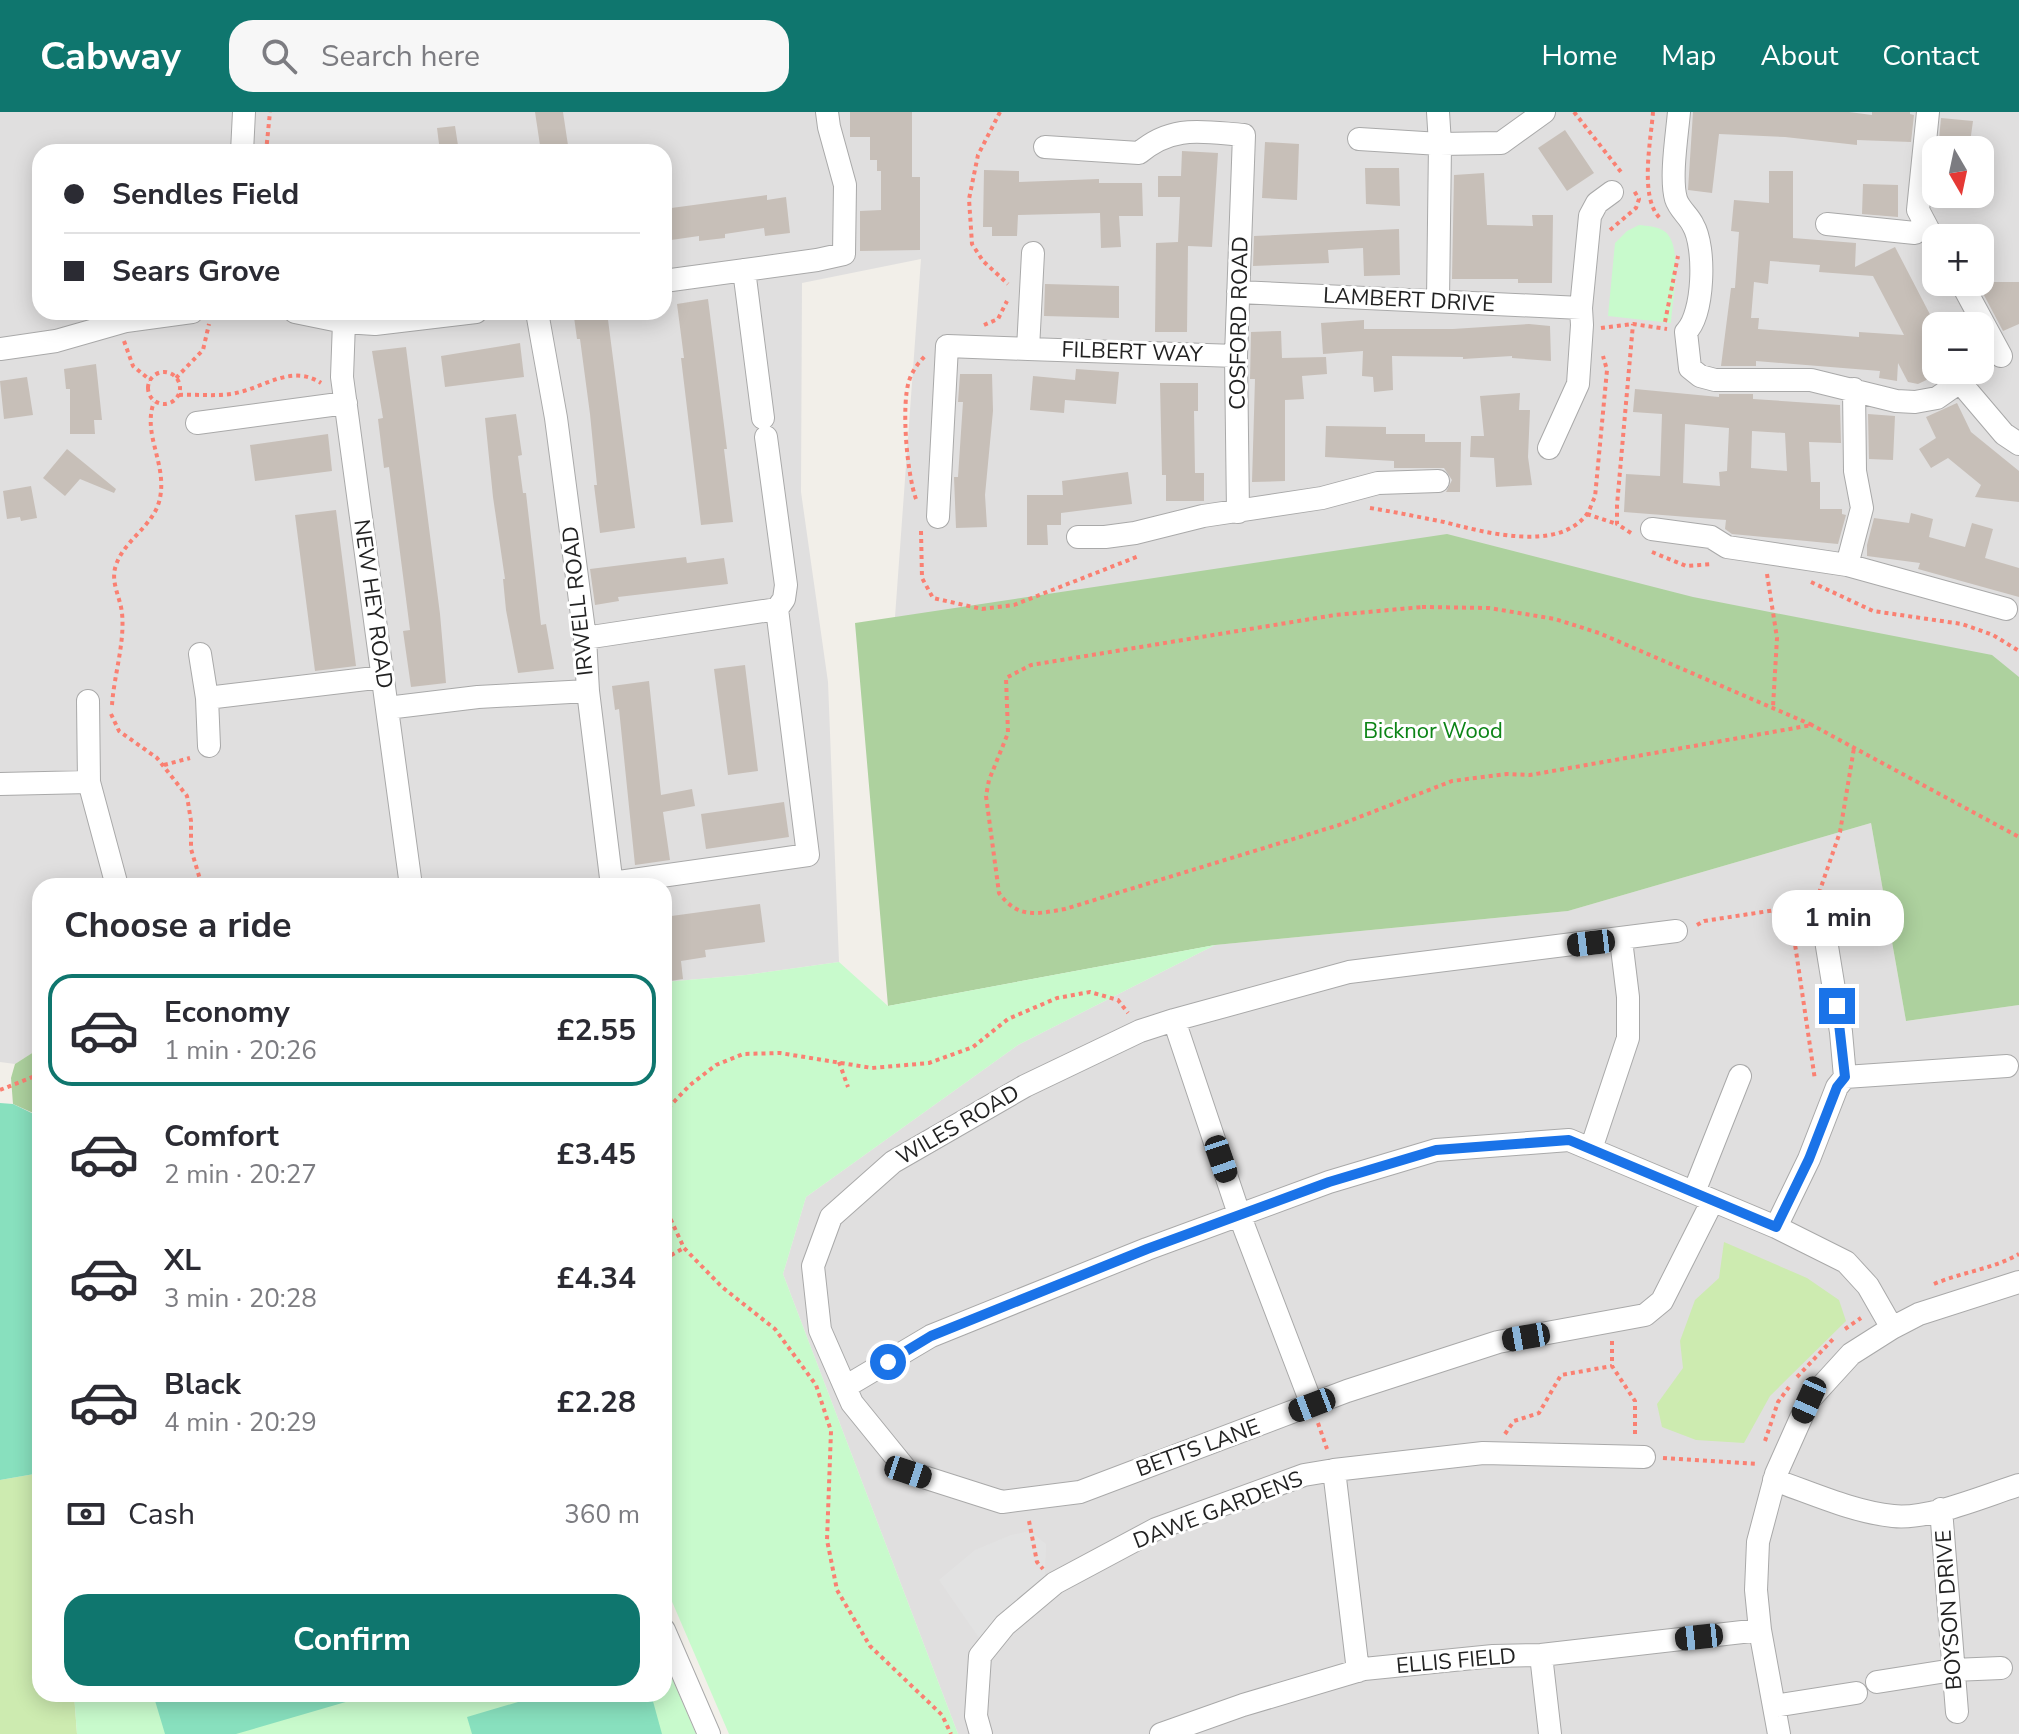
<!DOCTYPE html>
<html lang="en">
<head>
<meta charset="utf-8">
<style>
	:root { --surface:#fff; --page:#f7f7f7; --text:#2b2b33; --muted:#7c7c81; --line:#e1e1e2; --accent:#0f766e }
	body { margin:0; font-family:"Nunito Sans",sans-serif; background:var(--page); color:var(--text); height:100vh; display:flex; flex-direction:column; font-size:30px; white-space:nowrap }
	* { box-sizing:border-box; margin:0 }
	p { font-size:26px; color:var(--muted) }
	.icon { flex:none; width:44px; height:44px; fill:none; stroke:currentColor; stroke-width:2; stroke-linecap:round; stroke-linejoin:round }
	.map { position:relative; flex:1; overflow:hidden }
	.drawer { position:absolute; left:32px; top:766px; width:640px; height:824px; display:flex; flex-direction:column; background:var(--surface); border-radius:24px; box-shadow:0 4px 20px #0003 }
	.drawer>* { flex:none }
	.guide { position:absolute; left:32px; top:32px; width:640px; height:176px; border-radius:24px; box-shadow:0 4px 20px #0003; display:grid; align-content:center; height:176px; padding:0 32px; background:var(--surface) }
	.needle { width:52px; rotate:171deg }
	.tools { position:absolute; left:1922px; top:24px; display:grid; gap:16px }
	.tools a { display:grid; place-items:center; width:72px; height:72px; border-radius:16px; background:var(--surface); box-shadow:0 4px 20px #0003; font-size:40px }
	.end { position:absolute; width:36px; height:36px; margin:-18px; border:10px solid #1a73e8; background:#fff; box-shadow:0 0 0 4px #fff }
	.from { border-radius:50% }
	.bubble { position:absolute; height:56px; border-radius:24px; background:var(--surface); box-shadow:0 4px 20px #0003; font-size:26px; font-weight:700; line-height:56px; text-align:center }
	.car { position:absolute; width:24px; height:48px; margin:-24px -12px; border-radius:10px; box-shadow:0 0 6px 2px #0007; background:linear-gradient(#222 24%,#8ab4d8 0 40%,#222 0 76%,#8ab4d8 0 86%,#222 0) }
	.guide b { display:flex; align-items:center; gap:28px; height:76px; font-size:30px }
	.guide b+b { border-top:2px solid var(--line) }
	.guide i { width:20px; height:20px; background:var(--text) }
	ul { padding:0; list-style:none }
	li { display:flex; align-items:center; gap:24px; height:112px; margin:0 16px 12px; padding:0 16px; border:4px solid transparent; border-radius:24px }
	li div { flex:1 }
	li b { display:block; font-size:30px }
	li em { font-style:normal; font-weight:700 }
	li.current { border-color:var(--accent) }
	li>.icon { width:72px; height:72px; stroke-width:1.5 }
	h2 { padding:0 32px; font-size:36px; line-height:96px }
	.pay { display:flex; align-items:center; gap:20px; height:88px; padding:0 32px; font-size:30px }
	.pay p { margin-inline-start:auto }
	.action { display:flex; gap:16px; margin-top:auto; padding:16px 32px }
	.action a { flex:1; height:92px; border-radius:24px; background:var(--accent); color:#fff; font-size:32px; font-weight:700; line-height:92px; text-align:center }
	header { display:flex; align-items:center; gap:48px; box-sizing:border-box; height:112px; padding:0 40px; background:var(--accent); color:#fff }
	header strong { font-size:38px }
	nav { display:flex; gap:44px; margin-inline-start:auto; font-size:28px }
	.search { width:560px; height:72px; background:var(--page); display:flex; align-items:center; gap:20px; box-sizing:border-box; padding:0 28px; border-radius:24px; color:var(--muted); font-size:30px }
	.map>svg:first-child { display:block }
</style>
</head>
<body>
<header>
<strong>Cabway</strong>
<div class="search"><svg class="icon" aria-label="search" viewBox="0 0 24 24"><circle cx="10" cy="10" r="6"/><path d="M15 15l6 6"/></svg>Search here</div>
<nav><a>Home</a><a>Map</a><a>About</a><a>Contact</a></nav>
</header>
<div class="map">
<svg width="2019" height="1622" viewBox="0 0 2019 1622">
	<rect width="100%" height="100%" fill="#f2efe9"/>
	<path fill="#e0dfdf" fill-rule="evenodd" d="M0 0H2019V606L1458 480 895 505 921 147 802 171 801 380 828 570 839 850 746 863 664 870V774H40V936L15 952 0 950ZM1936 38H1980V82H1936ZM40 40H664V200H40ZM1936 126H1980V170H1936ZM1936 214H1980V258H1936Z
		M1871 711 1906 909 2019 893V1622H958L783 1162 806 1085 1018 933 1215 833 1568 799Z"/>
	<path fill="#cdebb0" d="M1724 1130 1807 1166 1839 1188 1846 1209 1770 1284 1744 1331 1696 1328 1662 1315 1657 1292 1683 1256 1680 1229 1695 1188 1719 1166Z
		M40 1361V1582H74L77 1622H0V1368Z"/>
	<path fill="#add19e" d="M1447 422 1693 485 1992 543 2019 565V893L1906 909 1871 711 1568 799 1215 833 888 894 855 511Z
		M40 936V1004L13 992 11 966 15 952Z"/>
	<path fill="#c8facc" d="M1639 113C1647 114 1656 114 1664 119 1684 132 1672 189 1671 211L1608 204 1615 131 1627 119Z
		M1215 833 1018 933 806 1085 783 1162 958 1622H729L664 1471V870L746 863 839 850 888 894Z
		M664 1547 696 1622H77L74 1582H664Z"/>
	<path fill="#88e0be" d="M0 991 13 992 40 1005V1361L0 1368Z
		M153 1582H373L236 1622H165Z
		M545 1582H651L662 1622H472L467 1605Z"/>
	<path fill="#e2e2e2" d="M1030 1419 1046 1432 1045 1463 1057 1479 986 1536 939 1468 975 1438 1011 1423Z"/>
	<path fill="#c7bfb8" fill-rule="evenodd" d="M535 0H563L569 40H541Z
		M850 0H912V65H920V138L860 139V99L881 98V59H877V48H870V25H850Z
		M1693 0H1849L1872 3V0H1910V2L1914 3 1911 30 1857 28V33L1785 25 1719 22 1712 81 1688 78Z
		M1941 6 1973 9 1969 38H1938Z
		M455 14 459 40H440L437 16Z
		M1565 18 1594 61 1567 79 1538 36Z
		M1265 30 1299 32 1297 88 1262 86Z
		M1182 39 1218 41 1212 135 1188 134 1187 220H1155L1156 131 1178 130 1180 85H1158V64H1181Z
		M1365 56H1399L1400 94 1366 92Z
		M984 58 1019 59V70L1099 67V71H1142L1143 104H1119L1121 135 1101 136 1100 101 1018 103 1017 124H992V115H983Z
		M1769 59H1793V126L1856 131 1855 155 1895 135 1936 214V258L1939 262 1918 272 1908 270 1898 251 1897 269 1879 266 1880 259 1756 249V254H1721L1731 176H1735L1739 120 1731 119 1734 88 1769 91ZM1770 149 1820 153 1819 160 1873 164 1904 223 1859 220V225L1758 217 1759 206H1751L1754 170 1768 172Z
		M1484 61 1487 113 1533 114 1532 103H1553L1552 171H1518V167H1452L1454 63Z
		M1863 72 1898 73V105L1862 102Z
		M767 83V88L786 85 790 121 765 124 764 116 725 122V126L699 129V124L664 129V97Z
		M1399 117 1400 163 1364 164 1363 136 1328 138 1329 151 1253 154 1254 124Z
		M1977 170H2019V212L2003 219Z
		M1045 172 1119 174V206L1044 204Z
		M708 187 727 337H724L733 410 701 413 681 246H684L677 192Z
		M607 200 635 416 600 421 594 373H597L590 302 580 227H577L574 205Z
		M1364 208V217H1453L1529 212 1550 214 1551 249 1512 246V244L1463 247V245L1392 244 1393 278 1374 280 1373 265 1362 264 1363 239 1323 242 1321 211Z
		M1281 219 1282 246 1326 245 1327 262 1302 264 1304 287 1285 288V369L1252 370 1255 267H1250L1251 220Z
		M520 231 524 265 445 275 441 244Z
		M406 235 440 502 446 571 411 575 403 519 410 518 389 355 384 356 378 307 383 306 372 239Z
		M96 252 102 308H94L95 322H70V277H66L64 257Z
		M1076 257 1119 260 1116 292 1065 288 1064 301 1030 298 1033 264 1075 268Z
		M960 262H992L993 299 985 383 987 415 956 416 954 365H958L963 290H958Z
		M27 265 33 303 4 307 0 269Z
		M1160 271H1198V299H1194L1195 361H1204V389H1166V363H1162Z
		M1635 277 1719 285V282H1753V287L1840 293 1841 331 1809 330 1811 370H1820V397H1842V402L1846 403 1838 432 1732 422 1725 417 1726 408 1624 400 1626 362 1660 364 1662 302 1633 300ZM1685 312 1729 316 1727 359 1719 360 1720 374 1683 371ZM1752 319 1785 321 1787 359 1751 356Z
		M1520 281 1519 298H1530L1528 345 1532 373 1496 375 1494 346 1470 345 1471 324H1484L1480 284Z
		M1957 291 1971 320 2019 359V390L1975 385 1981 373 1948 346 1931 356 1919 337 1936 326 1926 305Z
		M516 302 522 343 518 344 523 381H526L541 513 546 512 554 557 518 561 506 498 503 467H505L493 385 485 306Z
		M1868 302 1895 304 1893 348 1869 347Z
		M1326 314 1386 315V322H1425V330H1461L1460 380H1446L1452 368 1444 356H1394V349L1325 345Z
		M328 322 332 359 255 369 250 333Z
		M67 337 116 377 114 381 80 367 65 384 43 366Z
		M1128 360 1132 392 1061 401V413H1047L1048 433H1027V383H1063L1062 369Z
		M31 374 37 406 21 409 20 405 7 407 3 379Z
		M336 398 356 554 315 559 295 403Z
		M1911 401 1933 407 1929 425 1965 435 1972 411 1993 417 1985 446 2019 456V485L1918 457 1920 451 1867 444V433L1874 406 1909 411Z
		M686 445 687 451 724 446 728 472 618 485 619 489 595 493 590 457Z
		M745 553 758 659 728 663 714 557Z
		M649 569 661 683 692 677 695 694 663 700 670 748 635 753 619 597 615 598 612 574Z
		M784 690 789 725 706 737 701 702Z
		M760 792 765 830 705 838 706 845 681 849 683 867 664 870V805Z"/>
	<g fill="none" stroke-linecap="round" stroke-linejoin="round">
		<defs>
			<path id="minor" d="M1679 0C1677 23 1670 66 1676 87 1679 97 1689 104 1693 113 1706 135 1704 202 1686 220L1690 256 1700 264 1715 268H1811L1896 289 1915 290 1937 286 1977 258
				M1928 0 1918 98 1936 132
				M1359 27 1440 32 1501 31 1544 0
				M1045 35 1139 41C1173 12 1203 20 1244 23L1236 244 1238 400
				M242 40 244 0
				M1827 112 1915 121 1924 113
				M1033 141 1028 237 1236 244
				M744 158 763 306
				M664 169 817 148 844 142 845 73 829 15 827 0
				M1961 170 2001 244
				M1238 180 1581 196
				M1438 189 1440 32 1438 0
				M295 200 344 210 375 212 476 200
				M537 200 556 306 585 526 588 579 612 774
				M344 210 342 265 411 774
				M0 237 56 229 126 209 192 200
				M1959 269 2004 322 2019 332
				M197 311 346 291
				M1549 336 1578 272 1582 213 1581 196 1590 104 1597 91 1612 80
				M938 405 947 234 1028 237
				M1652 417 1711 425 1727 435 1847 453 1862 396 1855 359 1854 277
				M1078 425H1105L1135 421 1203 404 1322 386 1378 371 1438 369
				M1847 453 2006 497
				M585 526 777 497 784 487 786 473 766 325
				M200 542 207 586 209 634
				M207 586 383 565
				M88 589 89 670 117 774
				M387 596 478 585 588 579
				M0 672 89 670
				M612 771 808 743 777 497
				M1824 816 1841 920 1845 965
				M1174 908 1140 919 1025 974 893 1050 831 1105 813 1154 820 1218 852 1291 908 1360 1002 1390 1080 1380 1347 1279 1498 1230 1645 1203 1662 1189 1712 1090
				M1591 1037 1628 926V885L1621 828
				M1694 1080 1740 964
				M1776 1115 1809 1047 1837 975 1845 965 2007 954
				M845 1275 931 1224 1147 1137 1329 1070 1436 1038 1569 1028 1776 1115 1846 1150 1868 1174 1892 1216
				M1312 1293 1239 1102 1174 908 1349 860 1676 819
				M1334 1358 1358 1559
				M1774 1368C1812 1381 1853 1400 1893 1404 1929 1408 1984 1384 2019 1373
				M1941 1397 1957 1600
				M664 1518 709 1622
				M1541 1543 1550 1622
				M1877 1570 1953 1558 2001 1556
				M1774 1594 1856 1581
				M981 1622 976 1604 980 1544 1005 1513 1055 1471 1156 1417 1304 1363 1334 1358 1483 1341 1644 1345
				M1161 1622 1243 1593 1364 1557 1493 1544 1541 1543 1760 1518
				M1779 1622 1760 1518 1756 1478 1758 1430 1776 1362 1809 1288 1851 1242 1892 1216 1919 1202 2019 1170"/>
		</defs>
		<use href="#minor" stroke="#a9a9a9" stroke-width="24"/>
		<path stroke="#fa8072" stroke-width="4" stroke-dasharray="4 4" stroke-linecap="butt" d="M1000 0 978 43 969 87 972 132 983 149 1008 172
			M1574 0 1621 60
			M1653 0C1651 28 1639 86 1660 106
			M266 40 270 0
			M1610 118 1636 96 1639 87 1633 77
			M1665 210 1678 144
			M984 213 998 207 1007 189
			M1601 216 1633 212 1667 217
			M124 229 133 254 150 268
			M148 276a16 16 0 1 1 32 0a16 16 0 1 1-32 0Z
			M176 266 203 238 209 212
			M179 283C198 282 217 285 236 281 265 275 292 252 321 271
			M916 387C907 362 901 294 909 269 912 259 919 250 926 243
			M1370 396C1395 400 1419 405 1444 410 1483 420 1558 441 1587 402 1590 398 1592 390 1595 385L1607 258 1603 244
			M1587 402 1617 412
			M921 419 922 466 933 486 982 497 1014 493 1139 444
			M1631 421 1617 412V393L1633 212
			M1652 440 1686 454 1713 452
			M1767 462 1777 526 1773 595
			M1811 470 1873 499 1962 512 1993 523 2019 539
			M1422 495 1489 496 1555 507 1599 521 1812 613 1530 663 1507 662 1452 669 1339 713 1065 797C1036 802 1018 807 999 781L986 684 989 668 1008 621 1006 566 1031 553 1335 503Z
			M112 593C114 563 125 531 122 501 120 484 110 470 116 453 124 428 155 413 160 386 167 351 142 322 154 290
			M111 602 119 619 157 646 187 684 191 709V737L202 774
			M1810 612 2019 725
			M164 653 190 646
			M1820 797V778L1840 720 1854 636
			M1697 813 1704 809 1782 797 1791 805 1815 968
			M839 950 848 975
			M0 978 40 962
			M664 1011 667 997 690 973 716 953 743 942 780 941 872 956 929 951 973 935 1008 907 1057 886 1090 880 1118 888 1128 901
			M664 1084 671 1108 684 1136 722 1175 775 1217 816 1273 831 1319 827 1428 837 1478 870 1534 942 1603 951 1622
			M664 1147 684 1136
			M1934 1172C1962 1160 1993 1157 2019 1142
			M1845 1217 1861 1206
			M1612 1229V1254L1635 1289V1325
			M1797 1265 1835 1225
			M1318 1311 1327 1337
			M1505 1322 1514 1309 1539 1301 1561 1263 1612 1254
			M1765 1329 1778 1290 1789 1275
			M1663 1346 1758 1352
			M1029 1409 1037 1450 1043 1457"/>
		<use href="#minor" stroke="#fff" stroke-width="22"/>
	</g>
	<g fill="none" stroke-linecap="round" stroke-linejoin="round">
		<path stroke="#1a73e8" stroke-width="10" d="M888 1250 931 1224 1147 1137 1329 1070 1436 1038 1569 1028 1776 1115 1809 1047 1837 975 1845 965 1837 894"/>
	</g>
	<g text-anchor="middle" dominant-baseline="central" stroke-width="6" stroke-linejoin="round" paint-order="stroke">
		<g font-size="22" fill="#222" stroke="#fff">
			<text transform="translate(1409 188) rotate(3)">LAMBERT DRIVE</text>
			<text transform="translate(1239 211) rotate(-89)">COSFORD ROAD</text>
			<text transform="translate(1132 240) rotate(2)">FILBERT WAY</text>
			<text transform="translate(578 489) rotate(-96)">IRWELL ROAD</text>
			<text transform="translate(373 492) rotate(82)">NEW HEY ROAD</text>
			<text transform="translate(958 1013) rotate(-30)">WILES ROAD</text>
			<text transform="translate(1198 1336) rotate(-20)">BETTS LANE</text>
			<text transform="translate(1218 1398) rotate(-21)">DAWE GARDENS</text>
			<text transform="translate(1949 1498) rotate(-94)">BOYSON DRIVE</text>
			<text transform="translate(1456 1549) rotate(-5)">ELLIS FIELD</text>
		</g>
		<g font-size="22" fill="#0c8416" stroke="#fff">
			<text x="1433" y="619">Bicknor Wood</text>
		</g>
	</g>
</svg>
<div class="tools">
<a><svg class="needle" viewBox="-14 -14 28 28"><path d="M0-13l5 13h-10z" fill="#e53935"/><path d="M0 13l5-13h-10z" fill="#7c7c81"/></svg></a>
<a>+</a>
<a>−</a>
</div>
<i class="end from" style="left:888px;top:1250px"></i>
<i class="end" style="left:1837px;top:894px"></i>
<div class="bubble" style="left:1772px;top:778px;width:132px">1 min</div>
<i class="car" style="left:1591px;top:831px;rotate:263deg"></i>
<i class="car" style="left:1221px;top:1047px;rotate:161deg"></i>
<i class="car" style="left:1526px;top:1225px;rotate:260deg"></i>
<i class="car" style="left:1809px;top:1288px;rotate:204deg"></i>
<i class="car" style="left:1312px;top:1293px;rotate:249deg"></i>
<i class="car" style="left:908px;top:1360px;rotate:108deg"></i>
<i class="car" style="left:1699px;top:1525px;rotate:264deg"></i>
<div class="guide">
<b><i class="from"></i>Sendles Field</b>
<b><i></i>Sears Grove</b>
</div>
<section class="drawer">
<h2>Choose a ride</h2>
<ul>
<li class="current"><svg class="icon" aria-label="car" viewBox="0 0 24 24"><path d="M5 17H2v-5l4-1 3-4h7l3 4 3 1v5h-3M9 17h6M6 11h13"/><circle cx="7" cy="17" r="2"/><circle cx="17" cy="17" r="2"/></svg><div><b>Economy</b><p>1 min · 20:26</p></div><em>£2.55</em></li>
<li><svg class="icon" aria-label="car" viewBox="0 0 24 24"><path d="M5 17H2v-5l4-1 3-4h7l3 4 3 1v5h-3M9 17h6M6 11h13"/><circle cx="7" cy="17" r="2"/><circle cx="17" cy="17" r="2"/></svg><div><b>Comfort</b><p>2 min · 20:27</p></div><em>£3.45</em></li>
<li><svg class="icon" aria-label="car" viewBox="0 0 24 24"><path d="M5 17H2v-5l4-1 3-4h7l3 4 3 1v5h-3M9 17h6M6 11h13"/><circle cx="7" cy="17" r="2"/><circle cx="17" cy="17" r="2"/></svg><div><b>XL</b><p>3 min · 20:28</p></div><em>£4.34</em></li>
<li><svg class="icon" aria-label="car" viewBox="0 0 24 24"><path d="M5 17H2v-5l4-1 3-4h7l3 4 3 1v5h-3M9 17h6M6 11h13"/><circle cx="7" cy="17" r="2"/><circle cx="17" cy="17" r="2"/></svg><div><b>Black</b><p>4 min · 20:29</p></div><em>£2.28</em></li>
</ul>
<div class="pay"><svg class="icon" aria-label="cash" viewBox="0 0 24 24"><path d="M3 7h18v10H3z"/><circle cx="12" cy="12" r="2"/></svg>Cash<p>360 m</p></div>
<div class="action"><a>Confirm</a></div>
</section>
</div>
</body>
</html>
